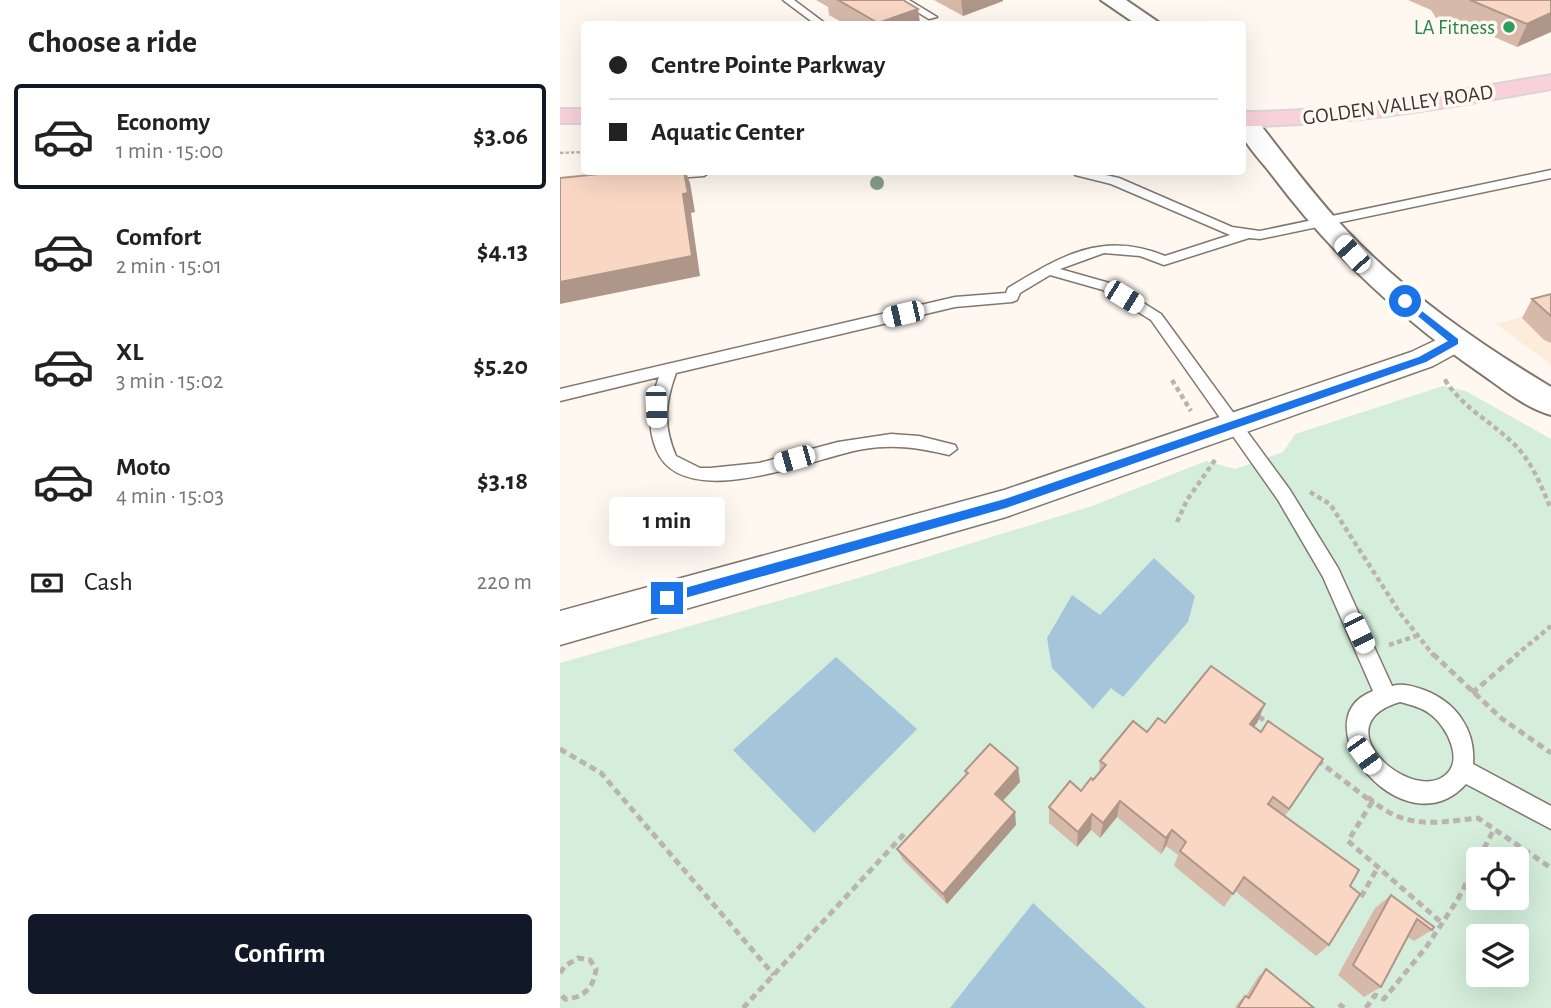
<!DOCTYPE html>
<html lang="en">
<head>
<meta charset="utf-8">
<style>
	:root { --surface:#fff; --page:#f6f6f6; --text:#222; --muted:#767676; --line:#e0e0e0; --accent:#111827 }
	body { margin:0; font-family:"Alegreya Sans",sans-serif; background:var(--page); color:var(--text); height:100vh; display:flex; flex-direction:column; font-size:26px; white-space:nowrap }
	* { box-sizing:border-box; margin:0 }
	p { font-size:23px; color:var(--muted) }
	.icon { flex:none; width:38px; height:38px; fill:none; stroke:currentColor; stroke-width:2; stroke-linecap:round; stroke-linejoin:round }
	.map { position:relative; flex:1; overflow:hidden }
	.sheet { display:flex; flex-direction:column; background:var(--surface); width:560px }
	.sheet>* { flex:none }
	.banner { position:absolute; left:21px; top:21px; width:665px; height:154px; border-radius:7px; box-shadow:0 7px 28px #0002; display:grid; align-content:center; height:154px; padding:0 28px; background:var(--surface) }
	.fabs { position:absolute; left:906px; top:847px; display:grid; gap:14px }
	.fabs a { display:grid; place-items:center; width:63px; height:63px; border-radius:7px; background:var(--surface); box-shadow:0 7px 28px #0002; font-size:35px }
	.end { position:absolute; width:32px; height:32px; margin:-16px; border:9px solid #1a73e8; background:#fff; box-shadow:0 0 0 4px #fff }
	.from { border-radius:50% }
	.bubble { position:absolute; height:49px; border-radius:7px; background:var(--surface); box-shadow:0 7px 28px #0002; font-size:23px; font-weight:700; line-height:49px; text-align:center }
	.car { position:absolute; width:21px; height:42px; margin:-21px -10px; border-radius:9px; box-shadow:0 0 5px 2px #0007; background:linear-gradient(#fff 24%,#345 0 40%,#fff 0 76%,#345 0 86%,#fff 0) }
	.banner b { display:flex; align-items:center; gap:24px; height:66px; font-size:26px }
	.banner b+b { border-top:2px solid var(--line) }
	.banner i { width:18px; height:18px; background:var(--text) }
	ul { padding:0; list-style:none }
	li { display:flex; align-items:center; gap:21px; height:105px; margin:0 14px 10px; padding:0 14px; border:4px solid transparent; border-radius:7px }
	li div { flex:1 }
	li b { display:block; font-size:26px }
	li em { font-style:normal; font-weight:700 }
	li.on { border-color:var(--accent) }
	li>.icon { width:63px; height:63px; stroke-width:1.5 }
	h2 { padding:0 28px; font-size:32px; line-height:84px }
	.pay { display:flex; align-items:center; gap:18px; height:77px; padding:0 28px; font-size:26px }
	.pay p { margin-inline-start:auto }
	.primary-button { display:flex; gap:14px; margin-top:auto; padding:14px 28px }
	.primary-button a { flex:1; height:80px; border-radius:7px; background:var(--accent); color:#fff; font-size:28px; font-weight:700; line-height:80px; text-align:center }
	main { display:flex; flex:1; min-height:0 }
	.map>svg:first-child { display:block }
</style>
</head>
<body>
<main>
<section class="sheet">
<h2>Choose a ride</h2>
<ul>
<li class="on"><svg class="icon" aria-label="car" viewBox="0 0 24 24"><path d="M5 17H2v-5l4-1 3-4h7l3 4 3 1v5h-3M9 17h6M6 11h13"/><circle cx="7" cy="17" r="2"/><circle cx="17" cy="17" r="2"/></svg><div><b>Economy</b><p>1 min · 15:00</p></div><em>$3.06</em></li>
<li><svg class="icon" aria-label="car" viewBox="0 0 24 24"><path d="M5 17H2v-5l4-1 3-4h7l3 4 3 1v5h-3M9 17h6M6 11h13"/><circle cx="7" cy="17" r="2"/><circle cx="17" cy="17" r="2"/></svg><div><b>Comfort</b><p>2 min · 15:01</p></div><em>$4.13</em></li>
<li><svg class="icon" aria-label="car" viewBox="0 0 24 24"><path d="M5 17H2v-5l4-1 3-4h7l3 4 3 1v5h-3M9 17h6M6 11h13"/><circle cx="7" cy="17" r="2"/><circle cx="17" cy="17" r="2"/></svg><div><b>XL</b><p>3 min · 15:02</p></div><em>$5.20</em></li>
<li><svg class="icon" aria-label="car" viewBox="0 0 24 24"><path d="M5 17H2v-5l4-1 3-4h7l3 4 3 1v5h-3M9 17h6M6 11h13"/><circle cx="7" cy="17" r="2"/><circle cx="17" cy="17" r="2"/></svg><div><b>Moto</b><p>4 min · 15:03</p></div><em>$3.18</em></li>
</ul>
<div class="pay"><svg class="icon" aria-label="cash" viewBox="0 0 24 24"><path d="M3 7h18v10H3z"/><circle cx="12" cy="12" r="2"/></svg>Cash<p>220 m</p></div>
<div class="primary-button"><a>Confirm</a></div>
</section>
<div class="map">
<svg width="991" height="1008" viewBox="0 0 991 1008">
	<rect width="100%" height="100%" fill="#fff8f0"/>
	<path fill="#feecda" d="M991 309V365L936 324Z"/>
	<path fill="#d4eedb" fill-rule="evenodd" d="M883 386 906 391 991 439V1008H0V663L305 576 532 506 646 461 675 469 723 452 735 434ZM919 859H957V898H919ZM919 936H957V975H919Z"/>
	<path fill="#a5c5db" d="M594 558 635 596 628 622 563 697 551 688 533 709 492 668 487 638 512 595 540 615Z
		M276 657 357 729 254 833 173 750Z
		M473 903 586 1008H390Z"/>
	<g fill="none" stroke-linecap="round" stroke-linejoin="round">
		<defs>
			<path id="service" d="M223 0H234L266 24H255Z
				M337 0H349L377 17 369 19Z
				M991 170V178L700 239 689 238 604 265 580 256 544 253 500 269 553 284 601 314 730 490 778 568 832 686C843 683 853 686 864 690 896 702 916 730 913 764L991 806V829L906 784C844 853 737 720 813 691L763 577 718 500 591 320 543 290 490 275 460 293 457 300 452 302 395 307 116 373C105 403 103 426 116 456L140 468H150L199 463 278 442 331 434 359 436 395 445 397 449 389 455C360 448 334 444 304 449 255 457 123 516 96 449 86 423 90 402 99 377L0 401V389L395 297 446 293 448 288C501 256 543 230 605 256L670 235 551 184 515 175 513 172H532L559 178 672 227 700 231ZM840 702C851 705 861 707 870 714 887 726 907 764 881 778 844 798 764 724 840 702Z
				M105 172H150L144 176 101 179 99 176Z"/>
			<path id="minor" d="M895 331 906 334 910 341 906 348 873 366 446 517 0 645V611L444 490 851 352Z"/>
			<path id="tertiary" d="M541 0H566L601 24H576Z
				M682 111 691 113C723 153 753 195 788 232 847 294 918 343 991 387V415C966 408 944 390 923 375 841 319 772 255 712 175 703 163 690 150 683 137 680 130 682 118 682 111Z"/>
			<path id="primary" d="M991 75V89C889 107 787 126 682 126V112C786 112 889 92 991 75Z
				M0 109H24V123H0Z"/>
		</defs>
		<use href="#service" stroke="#82776c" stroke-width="3"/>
		<use href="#minor" stroke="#82776c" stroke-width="3"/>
		<use href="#tertiary" stroke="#82776c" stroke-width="4"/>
		<use href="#primary" stroke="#d7d6d5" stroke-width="4"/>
		<path stroke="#bbb4ae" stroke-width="2.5" stroke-dasharray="3.5 2" stroke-linecap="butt" d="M0 153 24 152"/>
		<path stroke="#bbb4ae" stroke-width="3.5" stroke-dasharray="4.5 2.5" stroke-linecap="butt" d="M885 379 886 381"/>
		<path stroke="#bbb4ae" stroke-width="4.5" stroke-dasharray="5 3.5" stroke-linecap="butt" d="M612 380 631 411
			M885 380C902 407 930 421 953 443 972 461 981 486 991 509
			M750 492 770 504 840 613 874 656
			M617 522 627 500 655 460
			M829 645 856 636
			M955 656 991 626"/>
		<path stroke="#bbb4ae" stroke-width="5" stroke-dasharray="7 4.5" stroke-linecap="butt" d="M873 654 941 718 991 753
			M912 693 958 654
			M698 716 711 725
			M0 749 41 773 214 975
			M757 760 812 802 788 841 882 923
			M808 797C844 830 874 823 918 818L991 868
			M801 897 818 867
			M0 973 5 966 18 958 30 960 36 969C34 987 24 998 5 999L0 994
			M779 1004 784 1008
			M183 1008 345 833
			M806 1008 815 995 824 999 867 946 898 899 934 829"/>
		<use href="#service" fill="#fff" fill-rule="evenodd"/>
		<use href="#minor" fill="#fff" fill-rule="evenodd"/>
		<use href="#tertiary" fill="#fff" fill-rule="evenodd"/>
		<use href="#primary" fill="#f9d1db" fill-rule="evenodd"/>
	</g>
	<circle fill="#869e89" cx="317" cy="183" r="7"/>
	<path fill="#d6b9a9" d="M256 0H343L358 9 360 24H285L269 15 268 7Z
		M374 0H443V1L403 16Z
		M848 0H991L957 47 898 21 876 18 871 10Z
		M991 294V343L984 340 962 318 972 299Z
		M705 704 694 726 701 732 763 759 725 816 790 886 769 945 756 956 675 891 664 907 614 866 618 855 606 846 601 854 557 817 540 838 531 830 517 847 489 823V807L521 791 533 780 539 773 540 761 587 732Z
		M458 768 460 782 443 801 456 825 387 904 343 860 337 849 406 775 405 771Z
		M831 895 872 930 854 941 848 937 821 987 804 997 778 975 815 908Z
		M706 969 754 1008H675L678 1003 685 996H686L698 977Z"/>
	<path fill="#ae9689" d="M401 0H443V1L403 16Z
		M358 9 360 24H318V23Z
		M991 13V32L957 47 967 24Z
		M124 172H126L130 183 135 212 131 213 140 276 0 304V282L123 194Z
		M705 704 697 723 682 743 690 724Z
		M458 768 460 782 437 807 435 794Z
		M560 801 557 817 540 838 543 823Z
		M455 812 456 825 387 904 383 894Z
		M532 814 531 830 517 847 518 832Z
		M612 830 606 846 601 854 606 838Z"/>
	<path fill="#f9d7c4" stroke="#ae9689" stroke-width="2" d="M278 0H343L358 9 318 23Z
		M910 0H991V13L967 24Z
		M59 172H124L128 193 123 194 132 256 0 282V178Z
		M991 294V316L972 299Z
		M651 666 705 704 690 724 701 732 708 721 763 759 729 809 713 797 708 804 799 870 790 886 800 894 769 945 684 877 673 894 620 851 626 842 612 830 606 838 560 801 543 823 532 814 518 832 489 807 510 781 521 791 531 778 533 780 546 765 540 761 573 721 587 732 598 718 605 723Z
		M430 744 458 768 435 794 455 812 383 894 337 849 408 773 405 771Z
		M831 895 874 927 872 930 857 919 821 987 793 965Z
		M706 969 754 1008H678L685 996 689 998Z"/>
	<path fill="#1a73e8" d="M845 298 898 339V344L866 362 446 508 107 603 101 598 107 593 445 499 859 357 888 341 842 303 840 301Z"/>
	<circle fill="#2e9e5b" stroke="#fff8f0" stroke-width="2.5" cx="949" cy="27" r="7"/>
	<g text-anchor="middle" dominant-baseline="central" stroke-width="7" stroke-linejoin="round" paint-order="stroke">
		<g font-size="21" fill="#27864d" stroke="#fff8f0" text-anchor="end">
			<text x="935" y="27">LA Fitness</text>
		</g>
		<g font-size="21" fill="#39342f" stroke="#fff8f0">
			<text transform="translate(838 105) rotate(-8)">GOLDEN VALLEY ROAD</text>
		</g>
	</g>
</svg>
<div class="fabs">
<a><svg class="icon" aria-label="locate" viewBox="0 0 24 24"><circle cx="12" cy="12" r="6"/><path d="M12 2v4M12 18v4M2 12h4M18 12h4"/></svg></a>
<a><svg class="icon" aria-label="layers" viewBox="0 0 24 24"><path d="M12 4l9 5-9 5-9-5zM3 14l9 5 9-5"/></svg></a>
</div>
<i class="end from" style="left:845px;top:301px"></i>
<i class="end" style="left:107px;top:598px"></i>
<div class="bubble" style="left:49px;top:497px;width:116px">1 min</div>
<i class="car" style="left:792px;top:254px;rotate:318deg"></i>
<i class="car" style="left:564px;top:297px;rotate:122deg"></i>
<i class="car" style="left:343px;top:314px;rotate:257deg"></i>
<i class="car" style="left:96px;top:407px;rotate:178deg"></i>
<i class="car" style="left:234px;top:459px;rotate:254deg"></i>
<i class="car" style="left:799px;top:633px;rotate:154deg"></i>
<i class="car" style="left:804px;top:755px;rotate:144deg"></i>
<div class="banner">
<b><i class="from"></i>Centre Pointe Parkway</b>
<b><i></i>Aquatic Center</b>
</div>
</div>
</main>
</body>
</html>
